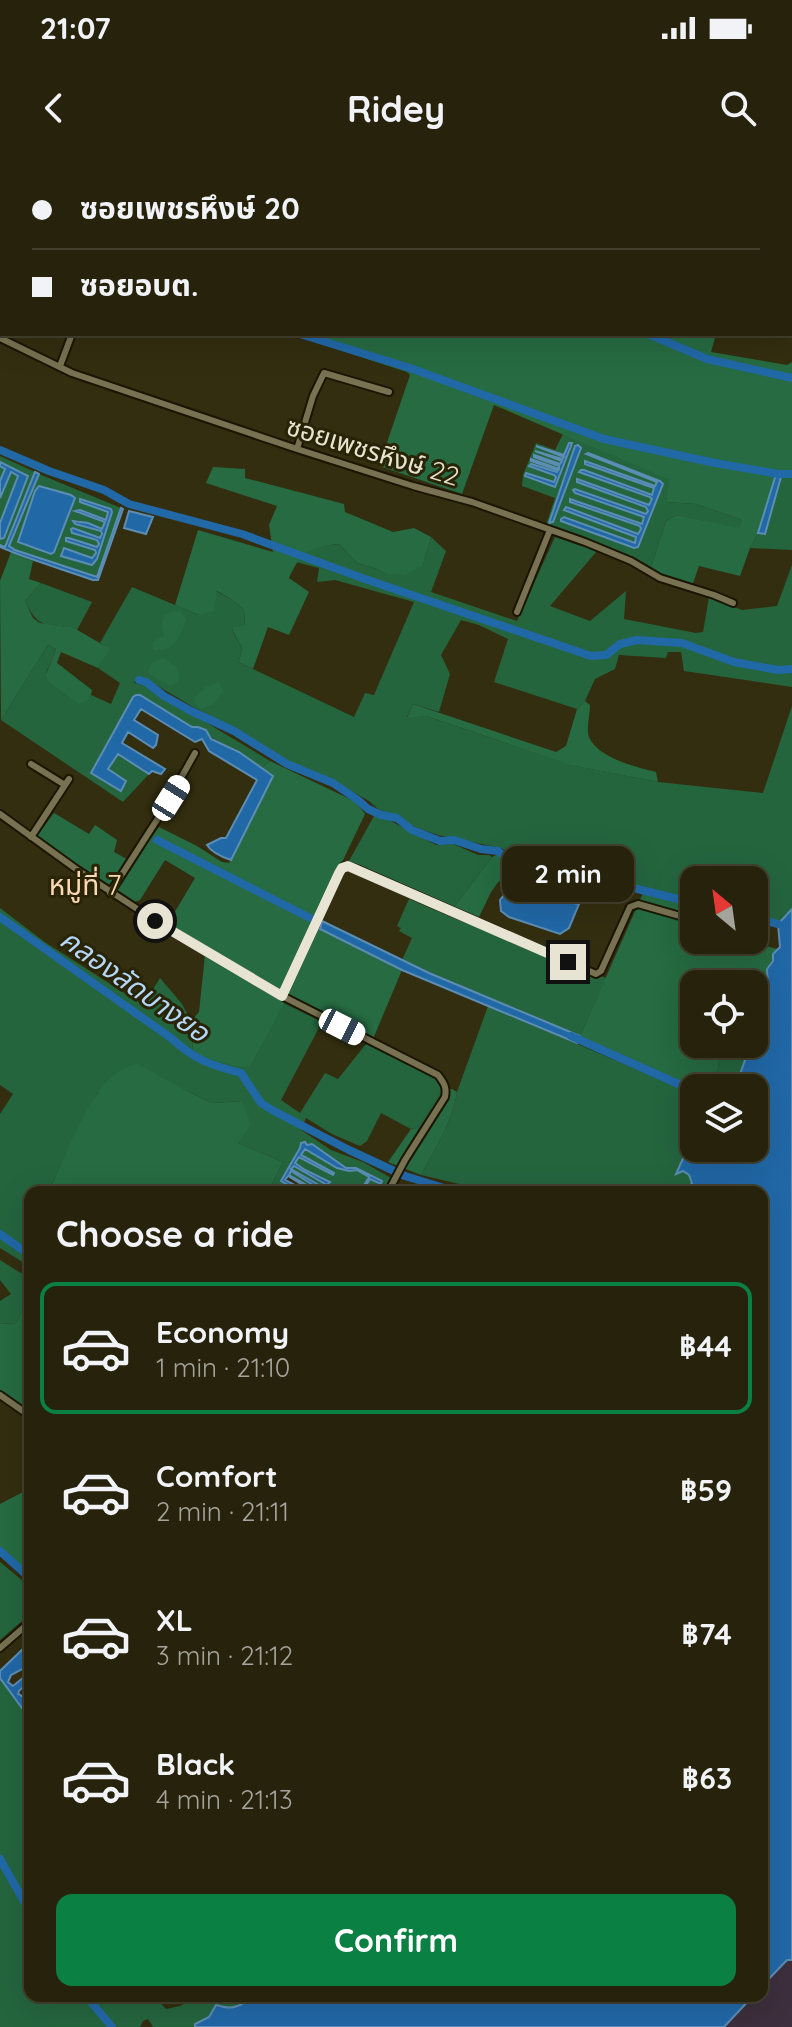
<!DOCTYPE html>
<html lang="en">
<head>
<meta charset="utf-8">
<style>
	:root { --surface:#26220c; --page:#2e2a15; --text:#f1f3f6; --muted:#a4a49d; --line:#423f2d; --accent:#0b8043 }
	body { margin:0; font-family:Quicksand,"Noto Sans Thai",sans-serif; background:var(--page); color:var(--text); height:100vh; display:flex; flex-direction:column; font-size:30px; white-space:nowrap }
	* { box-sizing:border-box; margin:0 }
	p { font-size:26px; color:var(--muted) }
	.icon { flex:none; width:44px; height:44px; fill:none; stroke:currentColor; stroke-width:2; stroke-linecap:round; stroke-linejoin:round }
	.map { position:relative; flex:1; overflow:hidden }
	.drawer { position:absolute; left:24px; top:1026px; width:744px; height:816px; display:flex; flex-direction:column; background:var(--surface); border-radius:16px; box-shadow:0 8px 32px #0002,0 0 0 2px var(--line) }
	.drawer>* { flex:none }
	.hud { position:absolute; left:0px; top:0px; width:792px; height:176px; box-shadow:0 8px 32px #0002,0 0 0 2px var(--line); display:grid; align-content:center; height:176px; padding:0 32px; background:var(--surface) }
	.needle { width:52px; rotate:331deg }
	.fabs { position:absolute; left:680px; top:706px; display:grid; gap:16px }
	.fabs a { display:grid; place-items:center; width:88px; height:88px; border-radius:16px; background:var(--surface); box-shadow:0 8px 32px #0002,0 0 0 2px var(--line); font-size:40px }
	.end { position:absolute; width:36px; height:36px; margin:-18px; border:10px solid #e7e4d3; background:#111; box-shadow:0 0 0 4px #111 }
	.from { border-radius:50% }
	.bubble { position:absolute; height:56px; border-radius:16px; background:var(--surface); box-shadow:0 8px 32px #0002,0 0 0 2px var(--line); font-size:26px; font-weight:800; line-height:56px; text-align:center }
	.car { position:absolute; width:24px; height:48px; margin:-24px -12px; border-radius:10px; box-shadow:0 0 6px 2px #0007; background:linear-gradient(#fff 24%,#345 0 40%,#fff 0 76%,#345 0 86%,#fff 0) }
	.hud b { display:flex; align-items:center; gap:28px; height:76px; font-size:30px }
	.hud b+b { border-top:2px solid var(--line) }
	.hud i { width:20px; height:20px; background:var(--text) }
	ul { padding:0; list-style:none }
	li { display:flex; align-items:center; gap:24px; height:132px; margin:0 16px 12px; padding:0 16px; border:4px solid transparent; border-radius:16px }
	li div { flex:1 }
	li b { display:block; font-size:30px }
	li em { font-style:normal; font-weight:800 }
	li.selected { border-color:var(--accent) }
	li>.icon { width:72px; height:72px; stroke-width:1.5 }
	h2 { padding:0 32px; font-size:36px; line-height:96px }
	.action { display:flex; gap:16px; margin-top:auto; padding:16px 32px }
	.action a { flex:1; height:92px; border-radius:16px; background:var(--accent); color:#fff; font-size:32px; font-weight:800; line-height:92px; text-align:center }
	.status { display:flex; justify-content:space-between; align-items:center; height:56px; padding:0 40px; background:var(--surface); direction:ltr }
	.status svg { height:22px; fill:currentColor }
	header { display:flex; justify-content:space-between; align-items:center; height:104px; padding:0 32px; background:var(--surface); font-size:36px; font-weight:800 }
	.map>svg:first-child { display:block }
</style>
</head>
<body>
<div class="status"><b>21:07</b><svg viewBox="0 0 49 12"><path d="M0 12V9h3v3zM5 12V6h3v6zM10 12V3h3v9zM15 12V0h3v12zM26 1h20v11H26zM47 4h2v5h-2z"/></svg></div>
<header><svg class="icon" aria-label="back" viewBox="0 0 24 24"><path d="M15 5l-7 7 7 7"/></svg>Ridey<svg class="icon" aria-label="search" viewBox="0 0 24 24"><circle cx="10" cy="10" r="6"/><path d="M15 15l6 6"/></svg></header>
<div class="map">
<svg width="792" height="1867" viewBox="0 0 792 1867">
	<rect width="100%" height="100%" fill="#332e10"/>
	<path fill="#3d2f3d" d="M787 1800H792V1867H724L753 1836H762V1826Z"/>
	<path fill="#24653e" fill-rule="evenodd" d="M563 274 670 320 666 342 696 344 742 360 740 369 677 355 666 361 650 410 546 365 555 338 522 326 523 315 536 283 555 290ZM571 286 555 327 525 316 553 323 556 317 554 315 529 305 531 304 557 313 558 310 531 301 532 298 559 309 560 306 534 295 561 304 563 301 554 297 563 300 564 297 537 287 565 295ZM588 301 656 326 658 323 656 321H660L663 325 637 387 634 388 562 361 564 357 635 383 637 377 565 350 566 348 638 374 641 369 640 366 570 342V340L573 339 642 364 645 357 575 333 574 330 576 329 646 354 648 351 647 348 578 322 577 320H581L650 346 652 339 650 337 584 310 652 335 654 328 585 304Z
		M0 296 35 312 5 387 0 385Z
		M39 314 121 348 97 417 15 390 9 386ZM80 339 111 349 112 352 97 399 92 405 62 396 74 391 92 398 97 393 95 390 67 381 97 387 99 384 97 380 73 368 100 378 101 371 75 364 77 360 103 369 105 362 77 353 81 350 106 360 109 352Z
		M781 316 792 317V390L750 388 758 373H765Z
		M431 377 446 391 431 432 517 461 555 377 597 391 550 446 590 461 626 431 624 459 696 473 703 472 709 437 742 450 777 446 792 405V527L684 511 681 492H668L666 498 619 495 615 509 595 519 585 541 577 549 494 522 508 479 479 465 461 460 441 495 450 514 439 552 413 544 407 557 426 556 571 605 658 622 763 633 792 546V749L780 762 754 754V720H694V739L528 703 501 688 438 675 420 669 378 649 369 641 332 620 282 598 238 570 193 547 153 523 137 517 134 523 144 525 270 601 262 608C252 605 245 596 236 591 203 573 171 555 140 535H136L108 609 118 594 149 614 123 642 1 560 48 485 56 489 46 513 90 539 91 535 111 544 120 523 98 508 109 489 100 483 132 427 199 455 216 431 234 441 244 450 245 466 232 469C237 485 247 483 238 502L354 557 365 533 374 535 414 442 335 420 317 422 319 408 296 402 313 387 339 384 357 403 377 409 386 414 423 405Z
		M41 423 92 442 77 470C47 460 41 474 25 441Z
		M374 656 391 661 436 685 453 684 478 695H489L492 697 454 747 349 701Z
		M409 739 453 758 606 818 580 876 466 829 402 800 412 778 399 771 401 768 397 766Z
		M0 748 46 783 143 845 160 818 182 844 191 861 193 890 251 906 283 843 322 862 281 940 300 953 325 913 338 919 366 884 438 917 441 924 442 930 418 968 411 969 381 953 367 981 360 986 332 974 306 958 301 970 331 990 363 1002 391 1018 383 1032H362L370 1018 382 1021 356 1008 346 1009 312 985 300 988 282 1021 301 1032H268L283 1002 238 983 242 941 212 943 185 930 98 932 69 987 51 1026 78 1030 80 1032H30V1135L16 1163 0 1164V1141L11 1134 0 1120V1100L24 1115 29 1106 0 1088V954L13 934 0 925Z
		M488 846 694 934V975L677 1012 683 1011 689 1015 692 1023 686 1032H481L472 1027 421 1015C435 989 453 961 457 932Z
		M723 884H751L735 928H715C719 913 717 898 723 884Z
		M305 989 337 1008 348 1011 357 1010 369 1017 360 1032H319L288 1015 290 1011 325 1031 326 1028 291 1009 294 1006 327 1025 329 1022 304 1010 295 1003 299 997 333 1015 334 1013 301 995Z
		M0 1402 30 1427V1454L0 1480Z
		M0 1518 30 1559V1836H84L107 1867H0Z
		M90 1836H154L166 1849 180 1846 193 1839 191 1836H247L242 1837V1844L235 1847 213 1851 210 1857 195 1864V1867H153L148 1859 143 1861 140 1867H116Z"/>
	<path fill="#266b42" d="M290 174H716L711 192 787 205 792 202V311L776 312 758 373 750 388 740 416 699 406 692 426 650 410 666 361 677 355 739 368 742 360 696 344 666 342 669 320 494 245 462 334 379 306 410 215 407 212Z
		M213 307 245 309V318L344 344 345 352 393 372 414 368 431 377 423 405 405 415 386 414 377 409 357 403 339 384C311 387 301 391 289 418L309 432 289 475 268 467 253 509 238 502C247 483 237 485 232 468L245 465 244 450 234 441 217 431 214 451 199 455 175 445 198 370 273 392 269 365 277 346 206 323Z
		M11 392 33 401 29 419 41 423 25 441 33 458 40 463 74 468 110 489 98 508 61 492 57 503 92 530 90 539 79 544 48 521 46 514 56 489 48 485 1 560 0 421Z
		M174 451 181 452 186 460C179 478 175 492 153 490L152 482 164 476 162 465 164 455Z
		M163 498 176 506 179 515 178 522 170 526 147 513 152 503Z
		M219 522 223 531C217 541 212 547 200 549L195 544 194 538 206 527Z
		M585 541 590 545C590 555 586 569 589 577 598 598 636 607 656 612L658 622 570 605 426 556 407 558 413 544 556 592 566 586 577 549Z
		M270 601 356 642 365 654 312 765 402 810 373 879 322 862 284 843 251 906 239 907 197 895 193 890 191 861 199 852 205 795 167 765 195 718 165 700 140 740 132 743 36 677 54 653 89 674 95 665 117 680 114 692 132 702 159 667 197 686 222 702 229 703 273 617 262 608Z
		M498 694C518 711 535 709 559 714 570 716 580 718 591 721L579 744 548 739 517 729 508 730 499 721 491 732 479 757 454 747 492 697Z
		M643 733 694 745V780H739L778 789 773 794 772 803 767 810 768 826 756 848 754 849V824H694V884H723C717 898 719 913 715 928H694V934L577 883Z
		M136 903 185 930 212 943 242 941 251 964 238 983 283 1002 268 1032H80L78 1030 51 1027C63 1000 91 931 114 915 120 910 129 907 136 903Z
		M452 929 457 932C453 961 435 989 421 1015L388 1002 411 969 418 968 442 930Z
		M30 1135V1252L0 1232V1164L16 1163Z
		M23 1332 30 1335V1415L0 1388V1344Z"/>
	<path fill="#2168a7" stroke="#5c8db4" stroke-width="2" d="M569 283H572L571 286 555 327 525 316 526 313 554 322 556 317 554 315 529 306 531 304 557 312 558 310 531 301V299L559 309V306L534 297V295L560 304 562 301 535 291 562 299 564 297 536 286 564 295Z
		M578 285 581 288 553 362 549 363 575 286Z
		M588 293 660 321 663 324 638 387 634 388 561 361V359L564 357 635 383 636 377 564 350 566 347 638 374 641 369 640 366 570 342V339L642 364 644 357 575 333 573 330 575 329 646 354 648 351 646 347 577 322V319L649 345 652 339 650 337 579 312 581 310H584L652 335 654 328 585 304V301L655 326 657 322 586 294Z
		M0 302 28 316 4 378 0 379V363L18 316 11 312 0 338V321L5 309 0 306Z
		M777 311H792V317H781L765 374 758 373Z
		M35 312 39 314 9 386 15 390 97 417 121 348 123 349 98 420H93C62 409 30 400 0 387V385L5 387Z
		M39 326 71 335 75 338 54 392 51 394 18 382 35 331Z
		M80 339 111 349 112 352 97 399 92 405 61 396 64 388 92 398 96 393 95 390 66 381V378H69L97 387 99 384 97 380 72 373 71 369 73 368 100 378 102 374 101 371 75 364 73 361 88 363 102 369 105 362 75 351 80 350 106 360 108 352 80 342Z
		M129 351 153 357 146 374 124 368Z
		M136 535H140L192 567H198L206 570 211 579 239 592 273 616 231 700C222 697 212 693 207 685L221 678H226L257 620 209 591 202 579 195 582 141 549 134 560 158 575 156 585 153 588 128 572 122 583 165 609 161 614 152 611 149 614 118 594 108 609 126 621 121 631 91 613 133 537Z
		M517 729 548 739 579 744 569 768 560 774 509 757 501 751 500 740 508 730Z
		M792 749V1800H787L762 1826V1032H686L692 1023 689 1015 683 1011 676 1014 694 974V988H754V928H735L749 889 751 884H754L757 864 756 848 768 826 767 809 773 801V794L780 787 778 764Z
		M322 761 429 813 580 876 577 883 402 810 320 769Z
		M305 982 307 985 312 984 346 1008H356L382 1021 381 1024 370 1019 362 1032H360L369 1017 357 1010 349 1011 337 1008 305 989 301 995 334 1013 333 1015 299 997 295 1003 305 1010 330 1022 327 1025 294 1006 291 1009 326 1029 324 1032 291 1011 289 1015 319 1032H314L288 1016 285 1020 308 1032H301L284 1023 281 1021 300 988 301 983Z
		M25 1487 30 1492V1505L11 1515 8 1522 13 1526 30 1512V1520L19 1531 18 1534 22 1536 30 1529V1536L25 1540 24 1544 28 1545 30 1544V1559L0 1518V1511Z
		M241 1836H753L724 1867H195V1864L209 1857 216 1845C226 1848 232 1849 242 1844Z"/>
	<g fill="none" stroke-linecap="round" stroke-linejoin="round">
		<path stroke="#5c8db4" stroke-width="2" d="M69 0V2"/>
		<path stroke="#2168a7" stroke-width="8" d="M258 2 259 0
			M300 174 410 208 604 279 710 302 778 314H792
			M648 174 707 199 792 218
			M0 290 49 311 104 330 129 344 242 374 365 419 591 496 606 495 620 484 637 480 682 483 734 502 778 510 792 509
			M139 520 146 522 164 536 191 551 234 571 287 604 333 623 358 640 368 649 381 655 397 658 412 670 440 681 454 680 481 689 498 691 505 697 526 706 573 713 694 743
			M157 680 312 759
			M0 757 171 878C195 900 210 905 241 913L261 943 272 950 349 990 405 1016 457 1032
			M754 758 778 764
			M571 876 694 931
			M0 1074 30 1095
			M0 1391 30 1418
			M0 1699 30 1752
			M86 1836 112 1867"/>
		<defs>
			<path id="minor" d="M123 1 152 2
				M790 109 792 110
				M0 178 72 213 297 289 413 326 472 342 585 382 631 401 660 418 714 435 733 443
				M60 206 72 174
				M297 289 313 236 324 213 389 232
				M517 452 550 370
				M31 604 65 625
				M0 654 76 709 168 769 282 836 438 915C444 923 447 927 445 937L405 1000 388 1032
				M31 677 69 619
				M110 733 180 624 181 618 195 593
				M282 836 339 713 344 706H348L359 710 596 814 601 811 630 747 638 744 694 760
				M0 1235 30 1256
				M0 1488 30 1462"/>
		</defs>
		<use href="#minor" stroke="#1b1500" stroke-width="10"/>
		<use href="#minor" stroke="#787253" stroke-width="6"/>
	</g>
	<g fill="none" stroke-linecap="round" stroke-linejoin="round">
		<path stroke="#e7e4d3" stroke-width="10" d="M155 761 282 836 339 713 342 708 348 706 568 802"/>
	</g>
	<g text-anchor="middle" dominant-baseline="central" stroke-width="6" stroke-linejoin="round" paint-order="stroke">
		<g font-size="26" fill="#e7e4d3" stroke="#292405">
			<text transform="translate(373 291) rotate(17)">ซอยเพชรหึงษ์ 22</text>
		</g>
		<g font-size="28" fill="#fbd9b6" stroke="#292405">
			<text x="85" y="724">หมู่ที่ 7</text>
		</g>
		<g font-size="28" font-style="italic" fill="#b5d7fa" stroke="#292405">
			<text transform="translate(135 825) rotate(35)">คลองลัดบางยอ</text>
		</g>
	</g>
</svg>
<div class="fabs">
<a><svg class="needle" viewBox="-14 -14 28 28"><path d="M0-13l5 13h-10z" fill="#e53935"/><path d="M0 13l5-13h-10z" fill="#a4a49d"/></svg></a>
<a><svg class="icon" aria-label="locate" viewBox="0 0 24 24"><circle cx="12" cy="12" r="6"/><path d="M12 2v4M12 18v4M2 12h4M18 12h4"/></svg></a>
<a><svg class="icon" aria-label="layers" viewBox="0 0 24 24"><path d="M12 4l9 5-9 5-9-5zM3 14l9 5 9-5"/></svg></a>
</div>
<i class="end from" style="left:155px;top:761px"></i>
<i class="end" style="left:568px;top:802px"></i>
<div class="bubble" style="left:502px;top:686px;width:132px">2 min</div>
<i class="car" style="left:171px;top:638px;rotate:32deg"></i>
<i class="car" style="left:342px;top:867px;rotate:117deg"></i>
<div class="hud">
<b><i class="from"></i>ซอยเพชรหึงษ์ 20</b>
<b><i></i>ซอยอบต.</b>
</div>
<section class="drawer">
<h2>Choose a ride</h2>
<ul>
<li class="selected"><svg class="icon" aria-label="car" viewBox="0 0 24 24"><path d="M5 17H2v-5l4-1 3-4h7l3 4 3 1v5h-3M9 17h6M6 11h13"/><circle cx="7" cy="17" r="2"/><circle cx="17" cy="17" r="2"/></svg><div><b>Economy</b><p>1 min · 21:10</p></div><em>฿44</em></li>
<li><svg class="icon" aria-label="car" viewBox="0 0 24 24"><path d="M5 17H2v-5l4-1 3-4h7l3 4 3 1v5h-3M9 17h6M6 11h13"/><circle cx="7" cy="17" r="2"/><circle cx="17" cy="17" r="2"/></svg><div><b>Comfort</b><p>2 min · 21:11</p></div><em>฿59</em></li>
<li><svg class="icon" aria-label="car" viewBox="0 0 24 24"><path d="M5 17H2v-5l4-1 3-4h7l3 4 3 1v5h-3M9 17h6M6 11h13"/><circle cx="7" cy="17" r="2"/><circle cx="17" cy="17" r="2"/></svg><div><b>XL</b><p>3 min · 21:12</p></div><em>฿74</em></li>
<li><svg class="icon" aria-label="car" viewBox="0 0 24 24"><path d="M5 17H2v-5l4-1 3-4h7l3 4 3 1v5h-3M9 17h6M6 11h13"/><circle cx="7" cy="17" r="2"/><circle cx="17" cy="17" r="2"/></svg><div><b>Black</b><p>4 min · 21:13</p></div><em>฿63</em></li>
</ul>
<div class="action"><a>Confirm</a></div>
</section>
</div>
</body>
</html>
